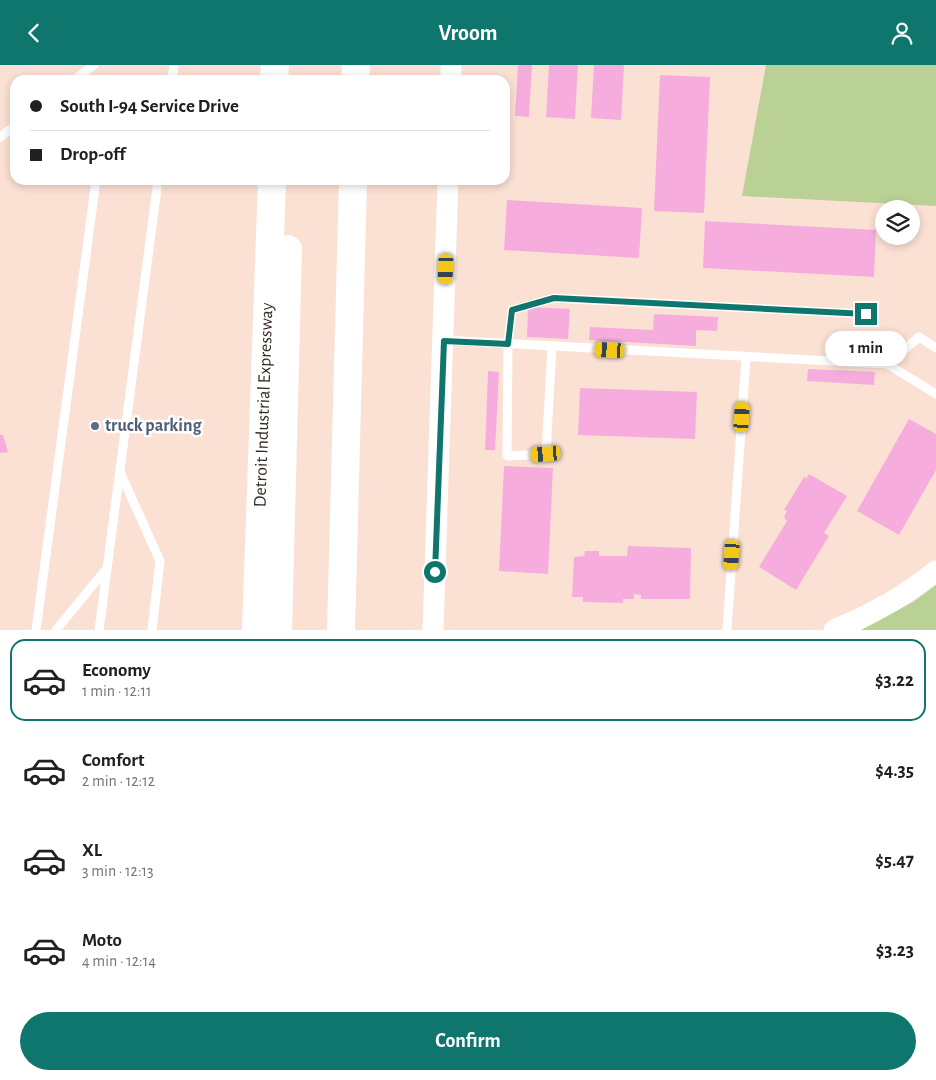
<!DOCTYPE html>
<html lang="en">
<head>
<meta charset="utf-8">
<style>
	:root { --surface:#fff; --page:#f2f2f2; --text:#202124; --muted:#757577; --line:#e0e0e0; --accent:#0f766e }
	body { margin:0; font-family:"Alegreya Sans",sans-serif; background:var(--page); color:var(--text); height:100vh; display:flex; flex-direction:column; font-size:19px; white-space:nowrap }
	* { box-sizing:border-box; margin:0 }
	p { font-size:16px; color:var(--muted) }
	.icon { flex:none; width:28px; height:28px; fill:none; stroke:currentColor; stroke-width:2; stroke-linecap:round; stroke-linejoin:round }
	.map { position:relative; height:565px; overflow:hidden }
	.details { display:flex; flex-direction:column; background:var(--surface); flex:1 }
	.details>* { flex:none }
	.top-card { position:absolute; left:10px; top:10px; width:500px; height:110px; border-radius:15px; box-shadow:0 2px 8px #0003; display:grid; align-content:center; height:110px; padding:0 20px; background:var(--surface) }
	.tools { position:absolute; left:875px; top:135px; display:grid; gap:10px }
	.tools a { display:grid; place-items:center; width:45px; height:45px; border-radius:50%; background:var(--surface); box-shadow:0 2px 8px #0003; font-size:25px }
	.end { position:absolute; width:22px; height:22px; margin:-11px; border:6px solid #0f766e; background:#fff; box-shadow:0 0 0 2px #fff }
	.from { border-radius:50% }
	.bubble { position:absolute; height:35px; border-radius:18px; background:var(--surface); box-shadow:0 2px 8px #0003; font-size:16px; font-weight:600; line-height:35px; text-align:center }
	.car { position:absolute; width:15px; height:30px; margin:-15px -8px; border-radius:6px; box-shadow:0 0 4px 1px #0007; background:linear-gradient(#f5c518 24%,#345 0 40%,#f5c518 0 76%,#345 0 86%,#f5c518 0) }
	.top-card b { display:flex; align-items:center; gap:18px; height:48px; font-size:19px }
	.top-card b+b { border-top:1px solid var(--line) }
	.top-card i { width:12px; height:12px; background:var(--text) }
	ul { padding:9px 0 0; list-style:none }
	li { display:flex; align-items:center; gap:15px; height:82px; margin:0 10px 8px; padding:0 10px; border:2px solid transparent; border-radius:15px }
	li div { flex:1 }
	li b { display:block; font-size:19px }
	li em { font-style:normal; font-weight:600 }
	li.on { border-color:var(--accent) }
	li>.icon { width:45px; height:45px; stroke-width:1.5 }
	.cta { display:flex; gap:10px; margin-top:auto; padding:10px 20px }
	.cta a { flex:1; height:58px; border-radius:30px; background:var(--accent); color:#fff; font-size:20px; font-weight:600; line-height:58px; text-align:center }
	header { display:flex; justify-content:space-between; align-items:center; height:65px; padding:0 20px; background:var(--accent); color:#fff; font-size:22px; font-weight:600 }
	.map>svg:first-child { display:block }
</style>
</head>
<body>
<header><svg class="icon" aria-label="back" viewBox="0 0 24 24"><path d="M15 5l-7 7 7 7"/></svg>Vroom<svg class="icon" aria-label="person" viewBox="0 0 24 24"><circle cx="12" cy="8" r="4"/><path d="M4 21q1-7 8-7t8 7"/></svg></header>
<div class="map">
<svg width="936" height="565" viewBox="0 0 936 565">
	<rect width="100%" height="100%" fill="#fbe1d4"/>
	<path fill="#bad196" d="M766 0H936V141L742 131Z
		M936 520V565H861L913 537Z"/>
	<path fill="#f6adde" d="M518 0H532L529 52 515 51Z
		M549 0H578L575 54 546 52Z
		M594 0H624L621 55 591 53Z
		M660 10 710 12 704 148 654 146Z
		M507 135 642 143 639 193 504 185Z
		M705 156 876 165 874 212 703 203Z
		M528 242 570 244 568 274 527 272Z
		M654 249 718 252 717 266 696 265V281L589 275 590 262 653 265Z
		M808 304 875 307 874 320 807 316Z
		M488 306 499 307 495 385H485Z
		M580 323 697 327 695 374 578 370Z
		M909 354 936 369V405L899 470 857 446Z
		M0 370H3L8 387 0 388Z
		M504 401 553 403 548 509 499 506Z
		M809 409 847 431 824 468 829 471 796 525 759 502 787 456 784 452 787 446 784 445 804 412 807 413Z
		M628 481 691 483 690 534H641V530L634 529V534H623V538L583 537V532H572L574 492 584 491 585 486H599V491H627Z"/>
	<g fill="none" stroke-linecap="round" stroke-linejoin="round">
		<path stroke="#fff" stroke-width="9" d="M74 15 94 0
			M172 15 174 0
			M0 72 15 61
			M443 275 887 299 936 329
			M552 282 546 389 507 391 508 279 512 245 554 233 866 249
			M887 299 919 272 936 283
			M120 407 160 496 152 565
			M36 565 96 115
			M56 565 107 503
			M99 565 158 115
			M727 565 746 293"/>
		<path stroke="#fff" stroke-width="21" d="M451 15V0
			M433 565 448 115
			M834 565C871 550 905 531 936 506"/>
		<path stroke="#fff" stroke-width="28" d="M274 15 275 0
			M355 15 356 0
			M256 565 272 115
			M278 565 288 184
			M341 565 353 115"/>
	</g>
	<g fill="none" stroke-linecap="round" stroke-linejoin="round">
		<path stroke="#0f766e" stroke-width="6" d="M435 507 444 276 508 279 512 245 554 233 866 249"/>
	</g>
	<circle fill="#5c6f8a" stroke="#fff" stroke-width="2" cx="95" cy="361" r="5"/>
	<g text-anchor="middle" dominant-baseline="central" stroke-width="5" stroke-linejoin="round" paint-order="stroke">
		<g font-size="18" fill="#332821" stroke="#fff">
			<text transform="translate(264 340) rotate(-88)">Detroit Industrial Expressway</text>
		</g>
		<g font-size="18" font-weight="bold" fill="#4e5e75" stroke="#fff" text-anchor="start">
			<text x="105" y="361">truck parking</text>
		</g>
	</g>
</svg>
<div class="tools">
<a><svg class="icon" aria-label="layers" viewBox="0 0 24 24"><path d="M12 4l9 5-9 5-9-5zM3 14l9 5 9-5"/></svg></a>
</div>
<i class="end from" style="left:435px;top:507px"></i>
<i class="end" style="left:866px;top:249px"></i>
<div class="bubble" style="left:825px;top:266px;width:82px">1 min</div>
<i class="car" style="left:446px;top:204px;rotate:182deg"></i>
<i class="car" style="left:610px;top:285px;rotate:273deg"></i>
<i class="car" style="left:742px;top:352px;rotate:4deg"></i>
<i class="car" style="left:546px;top:389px;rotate:266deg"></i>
<i class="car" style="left:732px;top:490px;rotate:184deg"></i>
<div class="top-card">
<b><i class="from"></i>South I-94 Service Drive</b>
<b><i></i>Drop-off</b>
</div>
</div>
<section class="details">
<ul>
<li class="on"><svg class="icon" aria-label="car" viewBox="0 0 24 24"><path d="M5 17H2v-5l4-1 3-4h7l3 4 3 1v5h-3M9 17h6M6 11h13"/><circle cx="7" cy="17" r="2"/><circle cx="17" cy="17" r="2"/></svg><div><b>Economy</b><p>1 min · 12:11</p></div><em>$3.22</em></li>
<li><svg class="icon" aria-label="car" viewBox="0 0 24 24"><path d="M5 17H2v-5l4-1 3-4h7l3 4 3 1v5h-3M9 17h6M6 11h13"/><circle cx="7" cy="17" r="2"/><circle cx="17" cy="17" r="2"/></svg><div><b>Comfort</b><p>2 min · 12:12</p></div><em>$4.35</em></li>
<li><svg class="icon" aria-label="car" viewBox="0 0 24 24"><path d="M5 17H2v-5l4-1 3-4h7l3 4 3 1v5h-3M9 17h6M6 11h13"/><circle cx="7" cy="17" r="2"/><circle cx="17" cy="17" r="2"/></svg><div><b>XL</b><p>3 min · 12:13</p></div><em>$5.47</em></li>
<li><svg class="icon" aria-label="car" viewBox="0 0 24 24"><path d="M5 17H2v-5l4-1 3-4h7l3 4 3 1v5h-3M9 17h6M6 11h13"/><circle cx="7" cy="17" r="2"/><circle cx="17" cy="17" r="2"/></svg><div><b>Moto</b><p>4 min · 12:14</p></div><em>$3.23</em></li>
</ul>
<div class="cta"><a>Confirm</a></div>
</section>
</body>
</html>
